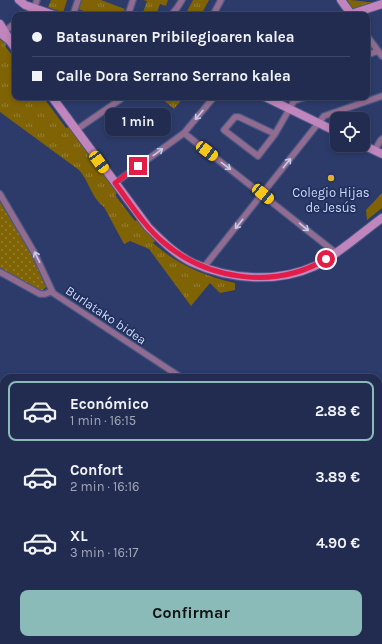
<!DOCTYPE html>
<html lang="es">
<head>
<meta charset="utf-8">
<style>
	:root { --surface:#212c50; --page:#293457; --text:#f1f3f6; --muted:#a2a7b7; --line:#3e4867; --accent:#8bbbb9 }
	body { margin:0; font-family:Karla,sans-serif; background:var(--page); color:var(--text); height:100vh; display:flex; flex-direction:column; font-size:15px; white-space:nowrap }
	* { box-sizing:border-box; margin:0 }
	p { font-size:13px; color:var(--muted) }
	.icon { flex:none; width:22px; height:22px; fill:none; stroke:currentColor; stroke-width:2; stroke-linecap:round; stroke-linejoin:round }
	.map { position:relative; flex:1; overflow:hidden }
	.drawer { position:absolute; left:0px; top:374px; width:382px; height:270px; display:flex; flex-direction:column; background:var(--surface); border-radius:12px 12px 0 0; box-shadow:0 2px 6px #0003,0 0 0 1px var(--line) }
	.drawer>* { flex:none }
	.top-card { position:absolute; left:12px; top:12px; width:358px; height:88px; border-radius:8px; box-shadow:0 2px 6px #0003,0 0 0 1px var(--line); display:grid; align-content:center; height:88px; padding:0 20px; background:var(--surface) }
	.fabs { position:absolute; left:330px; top:112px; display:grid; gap:8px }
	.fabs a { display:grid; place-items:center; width:40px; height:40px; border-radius:8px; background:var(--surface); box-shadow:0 2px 6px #0003,0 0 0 1px var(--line); font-size:20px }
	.end { position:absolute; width:18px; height:18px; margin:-9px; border:5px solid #e11d48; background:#fff; box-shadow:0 0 0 2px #fff }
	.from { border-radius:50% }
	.bubble { position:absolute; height:28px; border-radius:8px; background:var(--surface); box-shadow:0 2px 6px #0003,0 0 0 1px var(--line); font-size:13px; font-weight:700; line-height:28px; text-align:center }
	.car { position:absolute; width:12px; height:24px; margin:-12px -6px; border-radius:5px; box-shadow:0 0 3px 1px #0007; background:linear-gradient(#f5c518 24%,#345 0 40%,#f5c518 0 76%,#345 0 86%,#f5c518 0) }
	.top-card b { display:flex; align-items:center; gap:14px; height:38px; font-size:15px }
	.top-card b+b { border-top:1px solid var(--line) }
	.top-card i { width:10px; height:10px; background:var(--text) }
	ul { padding:7px 0 0; list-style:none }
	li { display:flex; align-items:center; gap:12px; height:60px; margin:0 8px 6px; padding:0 12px; border:2px solid transparent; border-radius:8px }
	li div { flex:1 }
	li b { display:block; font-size:15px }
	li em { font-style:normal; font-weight:700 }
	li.selected { border-color:var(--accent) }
	li>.icon { width:36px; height:36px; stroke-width:1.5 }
	.cta { display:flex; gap:8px; margin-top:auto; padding:8px 20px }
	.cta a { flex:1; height:46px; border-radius:8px; background:var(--accent); color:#111; font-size:16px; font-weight:700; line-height:46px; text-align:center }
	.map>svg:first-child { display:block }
</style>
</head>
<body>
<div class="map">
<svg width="382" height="644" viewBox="0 0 382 644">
	<defs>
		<pattern id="grass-tufts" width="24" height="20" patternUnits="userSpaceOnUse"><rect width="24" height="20" fill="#7f6305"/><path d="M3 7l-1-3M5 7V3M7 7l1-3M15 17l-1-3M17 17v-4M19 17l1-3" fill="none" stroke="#968037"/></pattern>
		<pattern id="forest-firs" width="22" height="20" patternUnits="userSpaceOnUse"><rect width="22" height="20" fill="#7f6305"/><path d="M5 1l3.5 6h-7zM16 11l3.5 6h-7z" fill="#968037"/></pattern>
		<pattern id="garden-dots" width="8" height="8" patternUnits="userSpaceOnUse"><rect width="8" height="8" fill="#7f6305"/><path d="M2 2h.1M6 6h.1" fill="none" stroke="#968037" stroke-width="1.8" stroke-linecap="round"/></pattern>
		<pattern id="water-ripples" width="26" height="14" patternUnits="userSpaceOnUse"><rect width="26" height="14" fill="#113319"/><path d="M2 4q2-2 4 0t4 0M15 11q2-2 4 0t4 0" fill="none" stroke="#33503b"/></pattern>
	</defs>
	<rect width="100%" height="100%" fill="#2c3b6a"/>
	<path fill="url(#grass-tufts)" d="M51 0H67L63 13 48 7Z
		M81 0H101L125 9 122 15H94L78 9Z
		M143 0H168L166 6 160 4 156 15H142L147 1Z
		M193 0H209L201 15H185Z
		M348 0H351L377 3 352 10 347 1Z
		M0 36 8 43 5 46 15 59V97H43L66 128 69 127 117 193 115 195 135 221 137 220 155 241 153 243C177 264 203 276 235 283V290L220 293 210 283 191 306 149 249 130 241 124 244 104 207C92 199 89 181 79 170L0 112Z
		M160 97H184L174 109Z
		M382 193V208L367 220 366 210Z
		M4 433V479L0 482V434Z
		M378 599 382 607V640L381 644H374L373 640H378Z
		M229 640H297L299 644H224Z"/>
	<path fill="url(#forest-firs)" d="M297 640H360L361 644H299Z"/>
	<path fill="url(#garden-dots)" d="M0 202 31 251 46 287 42 291 0 270Z"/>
	<path fill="#7f6305" d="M4 509V640H77V644H0V512Z
		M98 640H133V644H103V640Z"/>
	<path fill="url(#water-ripples)" d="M4 479V495L0 498V482Z
		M4 587V620L0 588Z"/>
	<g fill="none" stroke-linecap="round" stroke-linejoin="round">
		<defs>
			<path id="street" d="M26 15 34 9 37 0
				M73 15 78 0
				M128 15 133 0
				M171 15 177 8 182 0
				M213 15 221 0
				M5 31 15 23
				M367 36 382 56
				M367 55 378 51
				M76 130 124 97
				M184 133 336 253
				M275 134 239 117H235L224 130 258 156 275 134 294 101 303 98
				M375 150 380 141 382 139
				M115 183 184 133 214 97
				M0 194 34 252 53 293 182 378
				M204 267 324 116 382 96
				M0 272 40 294H45L50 292 53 293
				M378 494 382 497
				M378 537 382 535
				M295 640 296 644
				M219 644 224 640"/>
			<path id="secondary" d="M19 0 25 5 54 15
				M341 0 351 14
				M348 15 382 4
				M0 24 8 37
				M0 33 10 41 15 48
				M52 97 148 227C162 241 176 255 193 263 230 280 278 283 315 266 339 254 360 234 382 218
				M265 97 337 132
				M363 145 382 154"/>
		</defs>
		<use href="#street" stroke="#495884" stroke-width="8"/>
		<use href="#secondary" stroke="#495884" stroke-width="10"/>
		<use href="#street" stroke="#926c90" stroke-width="5.5"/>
		<use href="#secondary" stroke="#c185bd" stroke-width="8"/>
	</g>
	<defs><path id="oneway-shaft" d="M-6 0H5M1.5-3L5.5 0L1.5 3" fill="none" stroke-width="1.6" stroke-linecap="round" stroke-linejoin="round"/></defs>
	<g stroke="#c6cae8">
		<use href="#oneway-shaft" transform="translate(199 115) rotate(130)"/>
		<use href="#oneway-shaft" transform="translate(158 152) rotate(-36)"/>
		<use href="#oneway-shaft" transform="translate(287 163) rotate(-51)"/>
		<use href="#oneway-shaft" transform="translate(226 166) rotate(37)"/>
		<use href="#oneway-shaft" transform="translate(239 224) rotate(129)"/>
		<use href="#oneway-shaft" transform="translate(304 227) rotate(39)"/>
		<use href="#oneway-shaft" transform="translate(37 257) rotate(-116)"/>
	</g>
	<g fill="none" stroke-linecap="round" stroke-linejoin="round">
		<path stroke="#e11d48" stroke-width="5" d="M138 166 115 183C130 203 144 226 163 242 207 280 275 290 326 259"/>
	</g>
	<circle fill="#dcb233" stroke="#22305e" stroke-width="1.5" cx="331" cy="178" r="4"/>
	<g text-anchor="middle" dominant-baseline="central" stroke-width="3.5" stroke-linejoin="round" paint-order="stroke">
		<g font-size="13" fill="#cfdaf8" stroke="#22305e">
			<text x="331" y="192">Colegio Hijas<tspan x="331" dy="15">de Jesús</tspan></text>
		</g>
		<g font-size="13" fill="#cfdaf8" stroke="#22305e">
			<text transform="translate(106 315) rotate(34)">Burlatako bidea</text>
		</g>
	</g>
</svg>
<div class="fabs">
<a><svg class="icon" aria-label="locate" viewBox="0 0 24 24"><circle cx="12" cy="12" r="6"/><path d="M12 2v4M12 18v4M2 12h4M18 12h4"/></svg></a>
</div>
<i class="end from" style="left:326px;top:259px"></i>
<i class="end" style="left:138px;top:166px"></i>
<div class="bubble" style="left:105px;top:108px;width:66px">1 min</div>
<i class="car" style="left:207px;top:151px;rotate:127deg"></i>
<i class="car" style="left:99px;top:162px;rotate:144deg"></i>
<i class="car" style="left:263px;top:194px;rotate:129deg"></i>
<div class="top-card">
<b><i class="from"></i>Batasunaren Pribilegioaren kalea</b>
<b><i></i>Calle Dora Serrano Serrano kalea</b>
</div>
<section class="drawer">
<ul>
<li class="selected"><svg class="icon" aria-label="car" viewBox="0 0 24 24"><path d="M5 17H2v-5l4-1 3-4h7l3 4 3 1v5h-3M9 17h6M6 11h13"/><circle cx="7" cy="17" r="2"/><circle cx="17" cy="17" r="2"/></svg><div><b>Económico</b><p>1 min · 16:15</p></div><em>2.88 €</em></li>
<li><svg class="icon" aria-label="car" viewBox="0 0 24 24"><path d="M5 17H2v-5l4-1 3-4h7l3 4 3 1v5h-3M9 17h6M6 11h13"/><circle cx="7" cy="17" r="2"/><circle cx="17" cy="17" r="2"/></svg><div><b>Confort</b><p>2 min · 16:16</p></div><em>3.89 €</em></li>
<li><svg class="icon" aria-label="car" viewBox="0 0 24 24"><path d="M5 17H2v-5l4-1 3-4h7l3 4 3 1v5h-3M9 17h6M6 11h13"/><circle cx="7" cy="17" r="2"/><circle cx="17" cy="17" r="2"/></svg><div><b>XL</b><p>3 min · 16:17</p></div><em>4.90 €</em></li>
</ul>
<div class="cta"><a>Confirmar</a></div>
</section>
</div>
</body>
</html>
